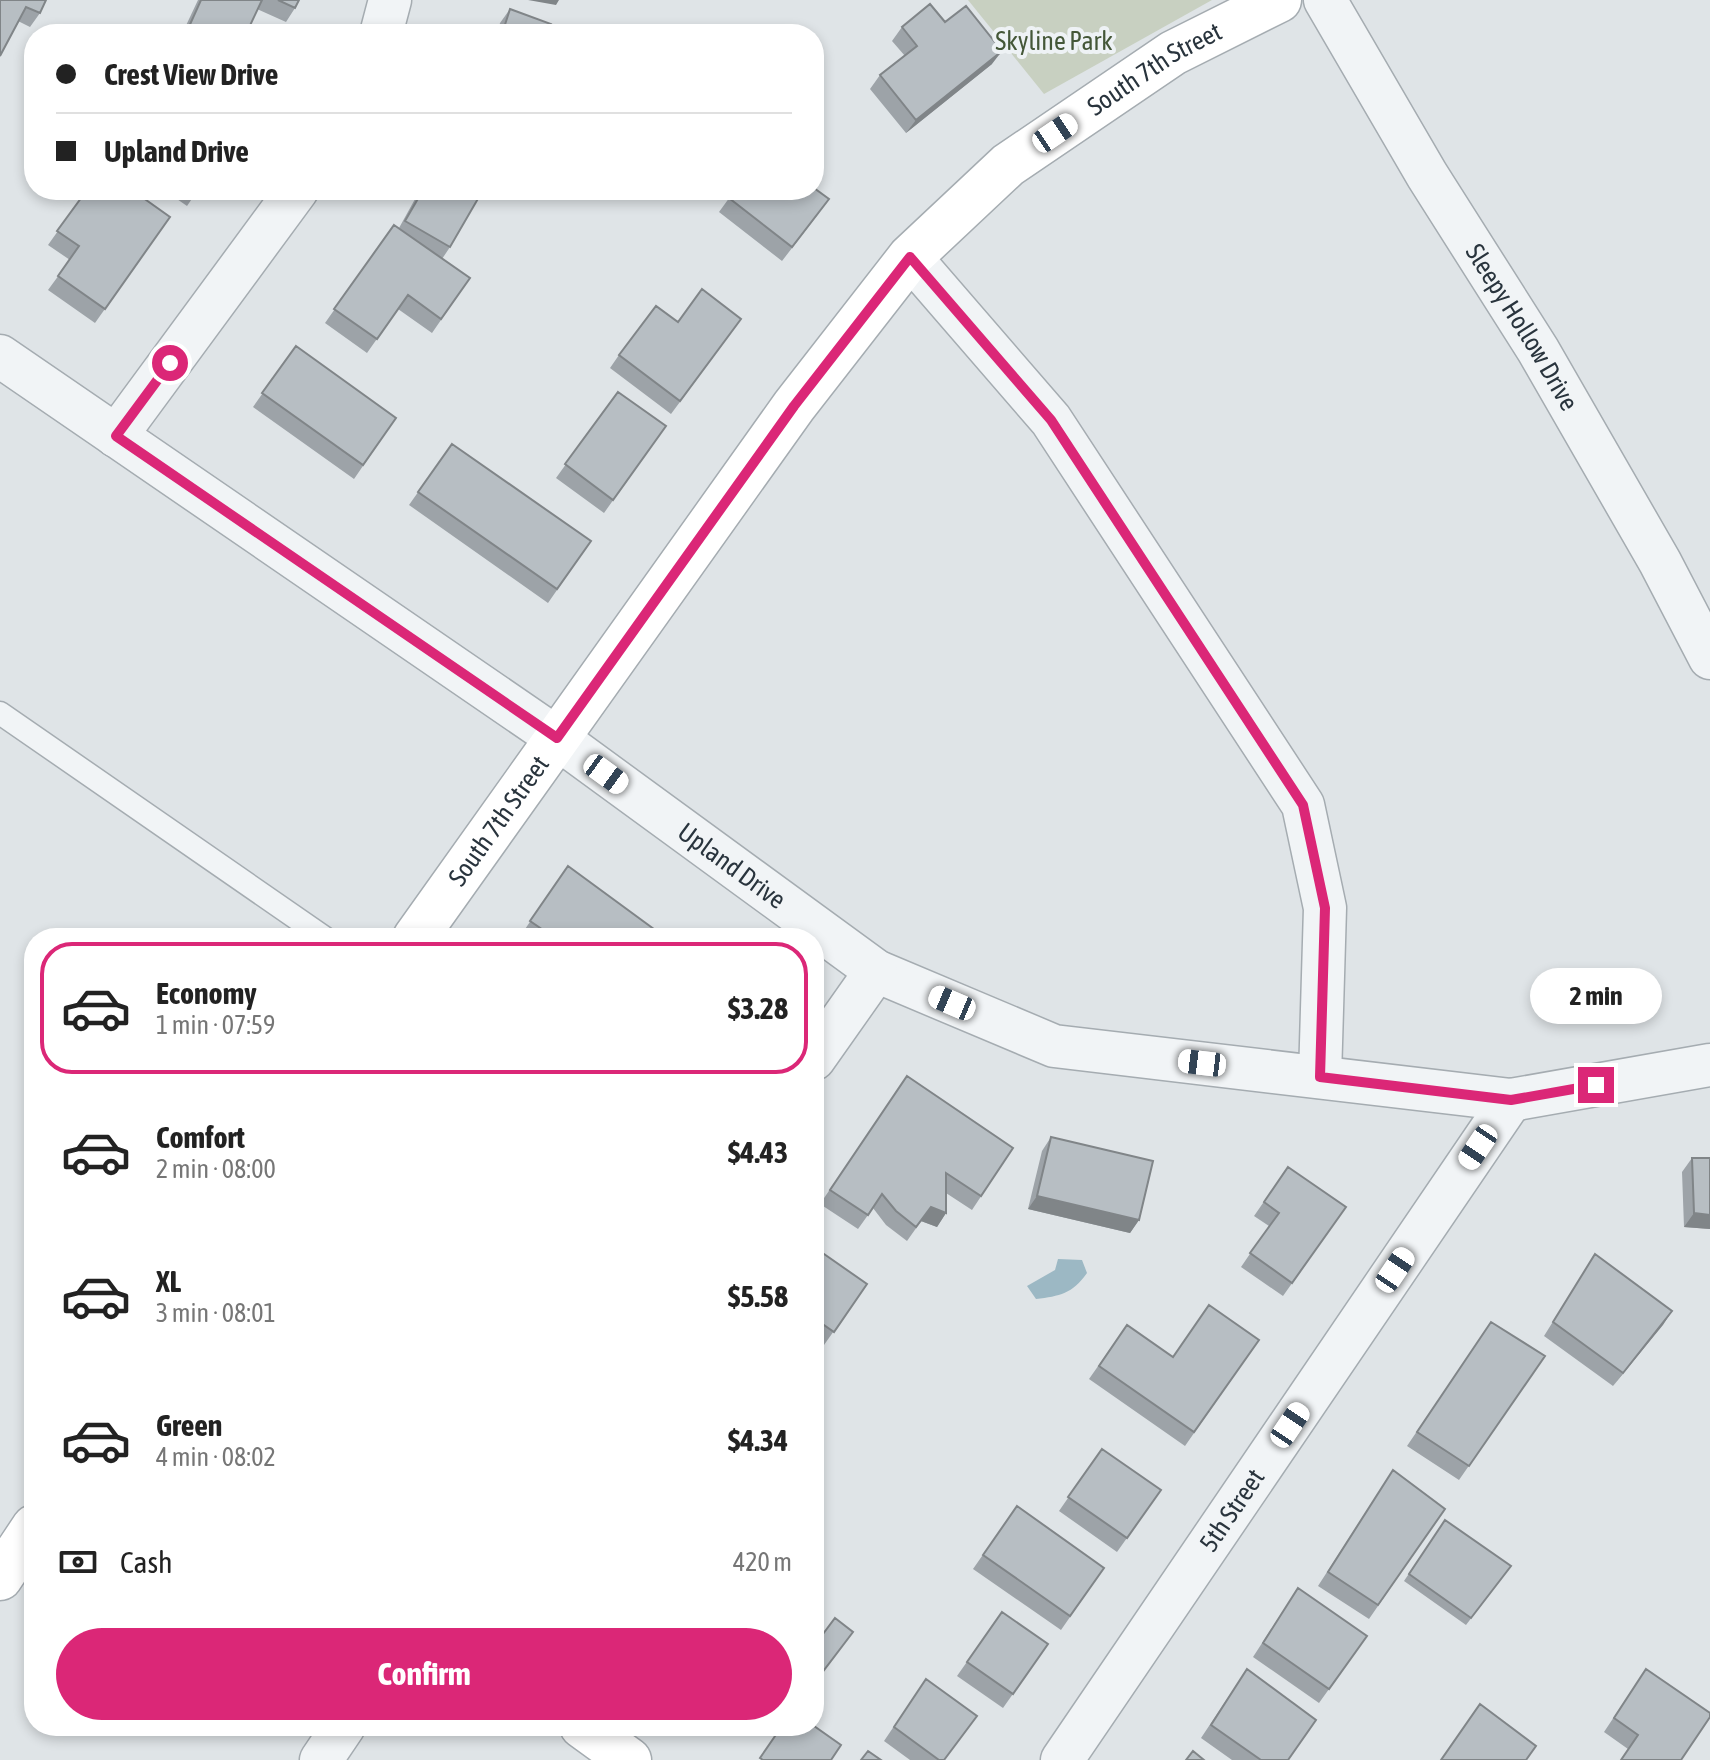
<!DOCTYPE html>
<html lang="en">
<head>
<meta charset="utf-8">
<style>
	:root { --surface:#fff; --page:#f6f6f6; --text:#222; --muted:#767676; --line:#e0e0e0; --accent:#db2777 }
	body { margin:0; font-family:"Asap Condensed",sans-serif; background:var(--page); color:var(--text); height:100vh; display:flex; flex-direction:column; font-size:30px; white-space:nowrap }
	* { box-sizing:border-box; margin:0 }
	p { font-size:26px; color:var(--muted) }
	.icon { flex:none; width:44px; height:44px; fill:none; stroke:currentColor; stroke-width:2; stroke-linecap:round; stroke-linejoin:round }
	.map { position:relative; flex:1; overflow:hidden }
	.panel { position:absolute; left:24px; top:928px; width:800px; height:808px; display:flex; flex-direction:column; background:var(--surface); border-radius:32px; box-shadow:0 4px 12px #0003 }
	.panel>* { flex:none }
	.guide { position:absolute; left:24px; top:24px; width:800px; height:176px; border-radius:32px; box-shadow:0 4px 12px #0003; display:grid; align-content:center; height:176px; padding:0 32px; background:var(--surface) }
	.end { position:absolute; width:36px; height:36px; margin:-18px; border:10px solid #db2777; background:#fff; box-shadow:0 0 0 4px #fff }
	.from { border-radius:50% }
	.bubble { position:absolute; height:56px; border-radius:28px; background:var(--surface); box-shadow:0 4px 12px #0003; font-size:26px; font-weight:700; line-height:56px; text-align:center }
	.car { position:absolute; width:24px; height:48px; margin:-24px -12px; border-radius:10px; box-shadow:0 0 6px 2px #0007; background:linear-gradient(#fff 24%,#345 0 40%,#fff 0 76%,#345 0 86%,#fff 0) }
	.guide b { display:flex; align-items:center; gap:28px; height:76px; font-size:30px }
	.guide b+b { border-top:2px solid var(--line) }
	.guide i { width:20px; height:20px; background:var(--text) }
	ul { padding:14px 0 0; list-style:none }
	li { display:flex; align-items:center; gap:24px; height:132px; margin:0 16px 12px; padding:0 16px; border:4px solid transparent; border-radius:32px }
	li div { flex:1 }
	li b { display:block; font-size:30px }
	li em { font-style:normal; font-weight:700 }
	li.active { border-color:var(--accent) }
	li>.icon { width:72px; height:72px; stroke-width:1.5 }
	.pay { display:flex; align-items:center; gap:20px; height:88px; padding:0 32px; font-size:30px }
	.pay p { margin-inline-start:auto }
	.action { display:flex; gap:16px; margin-top:auto; padding:16px 32px }
	.action a { flex:1; height:92px; border-radius:48px; background:var(--accent); color:#fff; font-size:32px; font-weight:700; line-height:92px; text-align:center }
	.map>svg:first-child { display:block }
</style>
</head>
<body>
<div class="map">
<svg width="1710" height="1760" viewBox="0 0 1710 1760">
	<rect width="100%" height="100%" fill="#dfe4e7"/>
	<path fill="#c8d0c1" d="M968 0H1212L1044 94Z"/>
	<path fill="#9cb8c4" d="M1058 1259 1082 1260 1087 1273C1072 1294 1060 1296 1036 1299L1027 1286 1055 1270Z"/>
	<g fill="none" stroke-linecap="round" stroke-linejoin="round">
		<defs>
			<path id="lane" d="M0 713 325 938"/>
			<g id="street">
				<path id="s1" d="M1325 0 1427 175 1538 350 1660 562 1710 658"/>
				<path d="M381 34 390 0"/>
				<path d="M910 257 1051 420 1303 805 1325 908 1320 1077"/>
				<path id="s2" d="M0 356 557 738 876 971 1054 1046 1511 1100 1710 1065"/>
				<path d="M116 436 297 190"/>
				<path d="M814 1059 876 971"/>
				<path d="M321 1760 344 1726"/>
				<path id="s3" d="M1062 1760 1511 1100"/>
			</g>
			<g id="secondary">
				<path id="s4" d="M415 938 794 406 910 257 1008 165 1173 53 1279 0"/>
				<path d="M0 1578 34 1527"/>
				<path d="M582 1726 629 1760"/>
			</g>
		</defs>
		<use href="#lane" stroke="#a5acb1" stroke-width="25"/>
		<use href="#street" stroke="#a5acb1" stroke-width="45"/>
		<use href="#secondary" stroke="#a5acb1" stroke-width="47"/>
		<use href="#lane" stroke="#f1f4f6" stroke-width="22"/>
		<use href="#street" stroke="#f1f4f6" stroke-width="42"/>
		<use href="#secondary" stroke="#fff" stroke-width="44"/>
	</g>
	<path fill="#9da3a8" d="M0 0H46L40 13 30 27 18 21Z
		M198 0H299L295 8 286 22 257 9 246 34H182Z
		M510 9 548 33 550 34H497L500 23Z
		M945 22 992 64 906 133 870 89 880 75 905 56 892 41 902 27Z
		M87 190 170 217 95 323 48 290 70 260 48 245Z
		M164 190H198L187 206Z
		M420 190H483L450 247 442 259 470 278 432 333 398 309 367 353 325 323 394 225 399 228Z
		M735 190 819 213 782 261 719 212Z
		M678 322 731 333 671 414 610 368 619 355Z
		M296 346 396 418 354 479 253 407Z
		M618 392 666 426 604 513 556 478Z
		M452 444 591 541 548 603 409 505Z
		M568 866 660 938H525L521 935Z
		M907 1076 1013 1148 972 1210 946 1193V1213L937 1227 921 1221 907 1241 886 1225 873 1208 858 1229 820 1204Z
		M1051 1137 1139 1220 1130 1233 1028 1209 1042 1151Z
		M1692 1158 1710 1229 1684 1227 1682 1172Z
		M1288 1167 1346 1207 1283 1296 1241 1267 1269 1226 1254 1216Z
		M814 1247 867 1284 824 1345 814 1338Z
		M1595 1254 1672 1311 1613 1386 1544 1336Z
		M1491 1322 1545 1356 1459 1480 1407 1446Z
		M1127 1325 1173 1357 1259 1340 1185 1446 1089 1379Z
		M1102 1449 1161 1490 1117 1552 1059 1511Z
		M1393 1470 1445 1509 1369 1619 1318 1586Z
		M1017 1506 1104 1568 1061 1630 973 1569Z
		M1445 1520 1511 1566 1466 1625 1404 1581Z
		M1298 1588 1367 1636 1319 1703 1253 1657Z
		M1002 1612 1048 1644 1003 1708 957 1676Z
		M853 1632 816 1681 814 1680V1646Z
		M1247 1669 1288 1760H1232L1201 1738Z
		M1646 1669 1681 1760 1628 1749 1604 1732Z
		M926 1679 945 1760H910L884 1741Z"/>
	<path fill="#808588" d="M528 0H559L556 5Z
		M1002 51 992 64 906 133 916 120Z
		M1037 1196 1139 1220 1130 1233 1028 1209Z
		M931 1207 946 1213 937 1227 921 1221 907 1241Z
		M1694 1213 1710 1215V1229L1684 1227Z
		M1672 1311 1663 1325 1613 1386 1623 1373Z"/>
	<path fill="#b7bec3" stroke="#808588" stroke-width="2" d="M0 0H46L40 13 26 7 0 56Z
		M201 0H262L246 34H193L187 31Z
		M278 0H299L295 8Z
		M930 4 945 22 966 6 1002 51 916 120 880 75 917 46 902 27Z
		M510 9 551 24 548 33 550 34H502Z
		M814 188 829 199 792 247 729 198 735 190H814Z
		M87 190H132L170 217 105 309 58 276 79 246 57 231Z
		M423 190H483L450 247 405 221Z
		M394 225 470 278 441 319 408 295 377 339 334 309Z
		M702 289 741 319 680 401 619 355 656 306 678 322Z
		M296 346 396 418 363 465 262 393Z
		M618 392 666 426 613 500 565 464Z
		M452 444 591 541 557 589 418 492Z
		M568 866 662 935 660 938H555L530 921Z
		M907 1076 1013 1148 981 1196 946 1173V1213L931 1207 916 1227 896 1211 882 1194 868 1215 830 1190Z
		M1051 1137 1153 1161 1139 1220 1037 1196Z
		M1692 1158H1710V1215L1694 1213Z
		M1288 1167 1346 1207 1292 1283 1250 1253 1279 1213 1264 1202Z
		M814 1247 867 1284 834 1332 814 1318Z
		M1595 1254 1672 1311 1623 1373 1553 1322Z
		M1209 1305 1259 1340 1194 1432 1099 1366 1127 1325 1173 1357Z
		M1491 1322 1545 1356 1469 1466 1417 1432Z
		M1102 1449 1161 1490 1127 1538 1068 1497Z
		M1393 1470 1445 1509 1378 1605 1328 1572Z
		M1017 1506 1104 1568 1070 1616 983 1555Z
		M1445 1520 1511 1566 1471 1618 1409 1574Z
		M1298 1588 1367 1636 1329 1689 1263 1643Z
		M1002 1612 1048 1644 1013 1694 967 1662Z
		M835 1618 853 1632 821 1674 814 1669V1646Z
		M1247 1669 1316 1720 1288 1760H1261L1211 1725Z
		M1646 1669 1710 1713V1717L1681 1760H1621L1638 1735 1614 1718Z
		M926 1679 977 1716 944 1760H939L894 1727Z
		M1480 1704 1536 1746 1526 1760H1441Z
		M782 1726H814L841 1745 831 1760H763L760 1758Z
		M868 1751 881 1760H861Z
		M1193 1751 1204 1760H1186Z"/>
	<g fill="none" stroke-linecap="round" stroke-linejoin="round">
		<path stroke="#db2777" stroke-width="10" d="M170 363 116 436 557 738 794 406 910 257 1051 420 1303 805 1325 908 1320 1077 1511 1100 1596 1085"/>
	</g>
	<g text-anchor="middle" dominant-baseline="central" stroke-width="8" stroke-linejoin="round" paint-order="stroke">
		<g font-size="26" fill="#445738" stroke="#eef2f5">
			<text x="1054" y="41">Skyline Park</text>
		</g>
		<g font-size="26" fill="#29343d" stroke="#eef2f5">
			<text stroke="none"><textPath href="#s4" startOffset="1152">South 7th Street</textPath></text>
			<text stroke="none"><textPath href="#s1" startOffset="382">Sleepy Hollow Drive</textPath></text>
			<text stroke="none"><textPath href="#s4" startOffset="144">South 7th Street</textPath></text>
			<text stroke="none"><textPath href="#s2" startOffset="892">Upland Drive</textPath></text>
			<text stroke="none"><textPath href="#s3" startOffset="302">5th Street</textPath></text>
		</g>
	</g>
</svg>
<i class="end from" style="left:170px;top:363px"></i>
<i class="end" style="left:1596px;top:1085px"></i>
<div class="bubble" style="left:1530px;top:968px;width:132px">2 min</div>
<i class="car" style="left:1055px;top:133px;rotate:56deg"></i>
<i class="car" style="left:606px;top:774px;rotate:126deg"></i>
<i class="car" style="left:952px;top:1003px;rotate:293deg"></i>
<i class="car" style="left:1202px;top:1063px;rotate:277deg"></i>
<i class="car" style="left:1478px;top:1147px;rotate:214deg"></i>
<i class="car" style="left:1395px;top:1270px;rotate:34deg"></i>
<i class="car" style="left:1290px;top:1425px;rotate:34deg"></i>
<div class="guide">
<b><i class="from"></i>Crest View Drive</b>
<b><i></i>Upland Drive</b>
</div>
<section class="panel">
<ul>
<li class="active"><svg class="icon" aria-label="car" viewBox="0 0 24 24"><path d="M5 17H2v-5l4-1 3-4h7l3 4 3 1v5h-3M9 17h6M6 11h13"/><circle cx="7" cy="17" r="2"/><circle cx="17" cy="17" r="2"/></svg><div><b>Economy</b><p>1 min · 07:59</p></div><em>$3.28</em></li>
<li><svg class="icon" aria-label="car" viewBox="0 0 24 24"><path d="M5 17H2v-5l4-1 3-4h7l3 4 3 1v5h-3M9 17h6M6 11h13"/><circle cx="7" cy="17" r="2"/><circle cx="17" cy="17" r="2"/></svg><div><b>Comfort</b><p>2 min · 08:00</p></div><em>$4.43</em></li>
<li><svg class="icon" aria-label="car" viewBox="0 0 24 24"><path d="M5 17H2v-5l4-1 3-4h7l3 4 3 1v5h-3M9 17h6M6 11h13"/><circle cx="7" cy="17" r="2"/><circle cx="17" cy="17" r="2"/></svg><div><b>XL</b><p>3 min · 08:01</p></div><em>$5.58</em></li>
<li><svg class="icon" aria-label="car" viewBox="0 0 24 24"><path d="M5 17H2v-5l4-1 3-4h7l3 4 3 1v5h-3M9 17h6M6 11h13"/><circle cx="7" cy="17" r="2"/><circle cx="17" cy="17" r="2"/></svg><div><b>Green</b><p>4 min · 08:02</p></div><em>$4.34</em></li>
</ul>
<div class="pay"><svg class="icon" aria-label="cash" viewBox="0 0 24 24"><path d="M3 7h18v10H3z"/><circle cx="12" cy="12" r="2"/></svg>Cash<p>420 m</p></div>
<div class="action"><a>Confirm</a></div>
</section>
</div>
</body>
</html>
